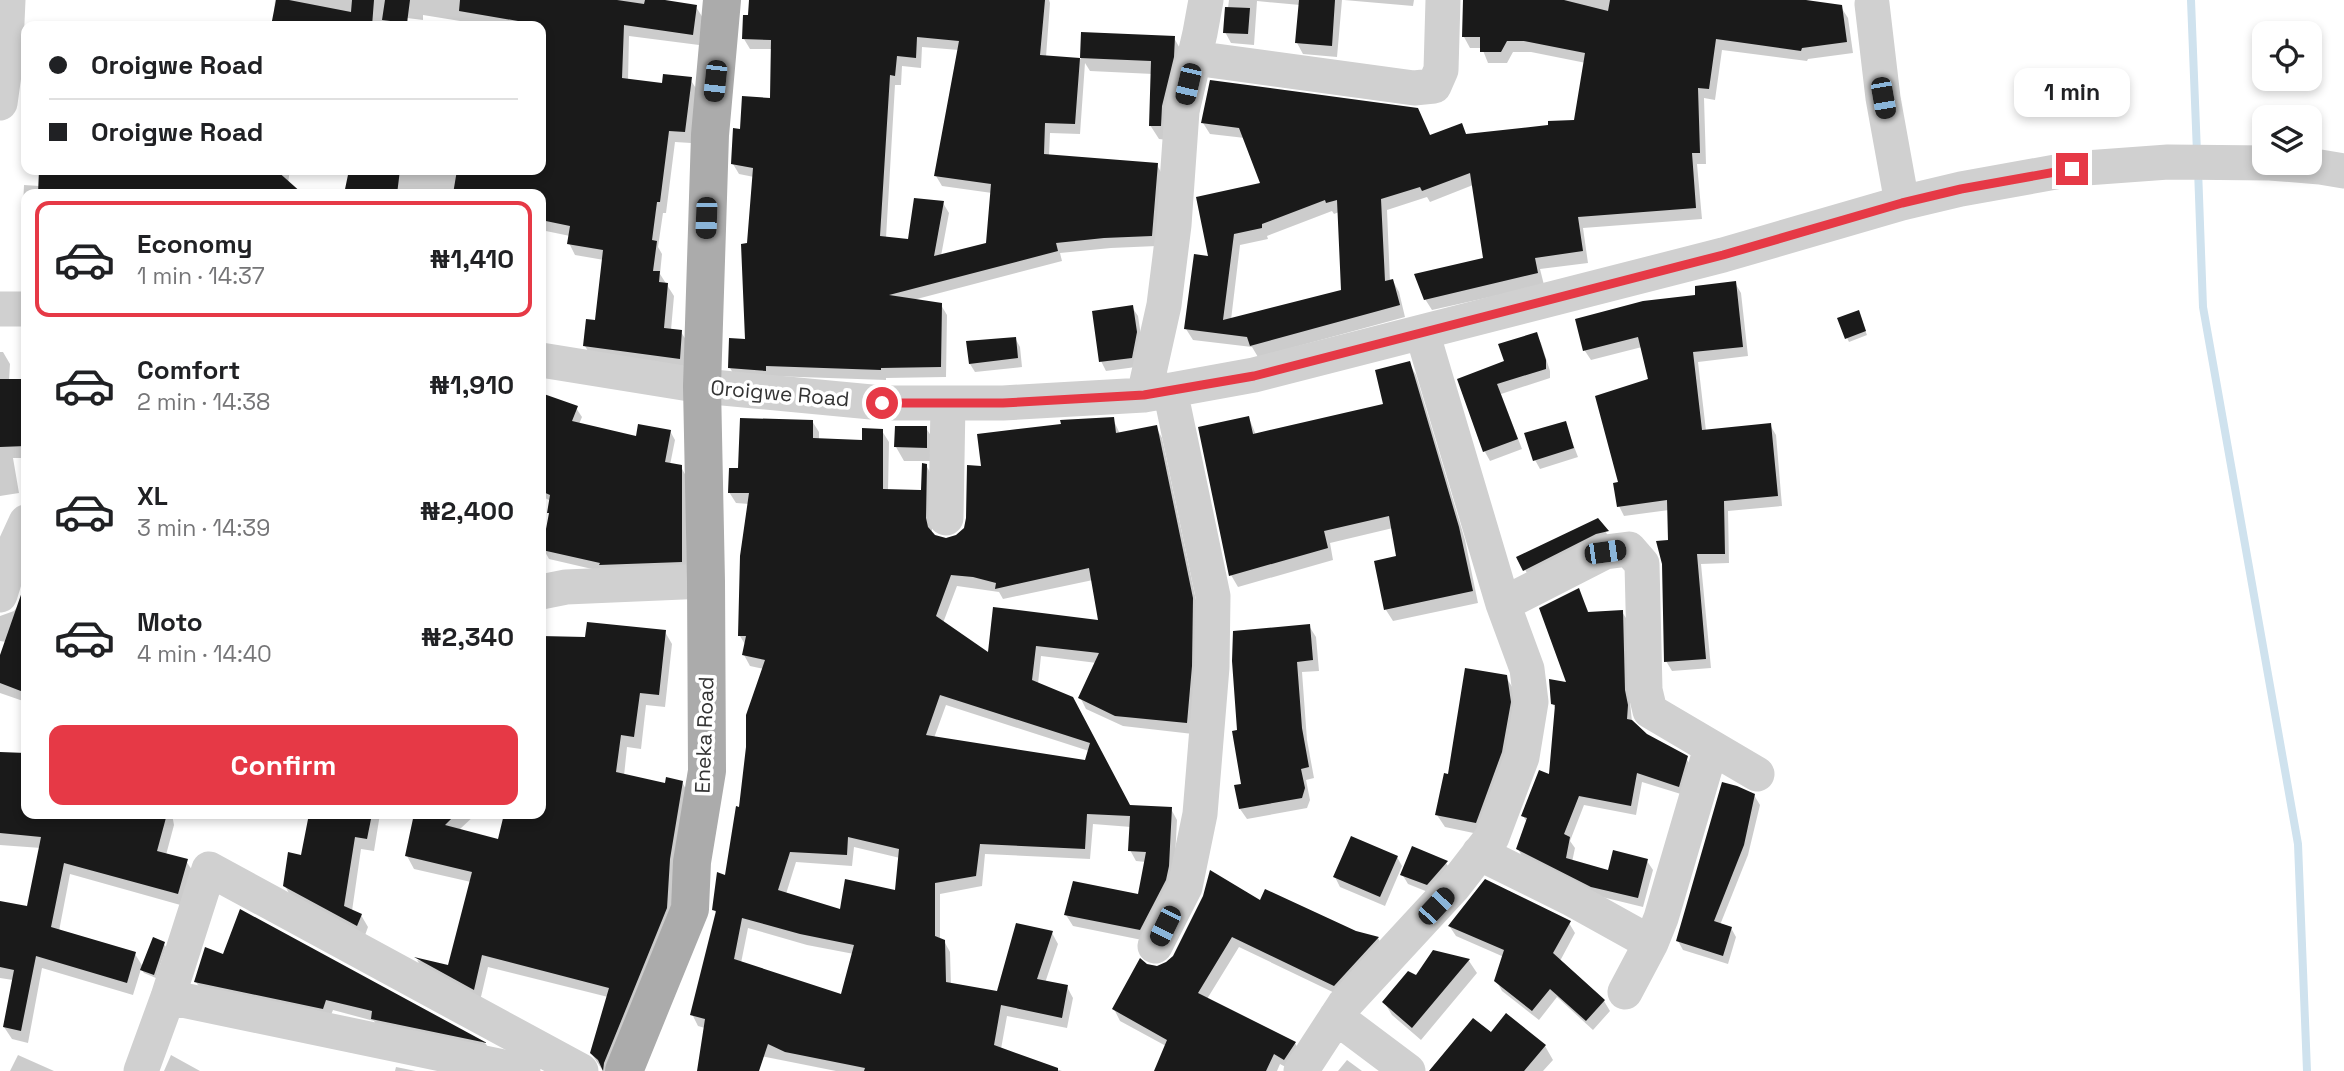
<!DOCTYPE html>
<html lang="en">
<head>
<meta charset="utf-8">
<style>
	:root { --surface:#fff; --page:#f2f2f2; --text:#202124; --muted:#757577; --line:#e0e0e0; --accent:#e63946 }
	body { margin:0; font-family:"Space Grotesk",sans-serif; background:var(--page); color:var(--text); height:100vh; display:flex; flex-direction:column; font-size:26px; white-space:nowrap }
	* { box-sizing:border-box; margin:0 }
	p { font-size:23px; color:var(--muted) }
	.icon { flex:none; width:38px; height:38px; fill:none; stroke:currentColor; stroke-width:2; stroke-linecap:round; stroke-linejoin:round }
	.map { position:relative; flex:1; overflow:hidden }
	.panel { position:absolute; left:21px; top:189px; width:525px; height:630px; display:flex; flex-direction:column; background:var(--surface); border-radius:14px; box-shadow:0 4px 10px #0003 }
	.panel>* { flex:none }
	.hud { position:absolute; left:21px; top:21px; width:525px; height:154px; border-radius:14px; box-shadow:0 4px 10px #0003; display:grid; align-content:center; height:154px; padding:0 28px; background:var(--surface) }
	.tools { position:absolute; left:2252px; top:21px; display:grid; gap:14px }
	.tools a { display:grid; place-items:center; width:70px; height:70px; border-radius:14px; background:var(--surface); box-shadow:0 4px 10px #0003; font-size:35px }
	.end { position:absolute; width:32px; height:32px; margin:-16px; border:9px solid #e63946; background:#fff; box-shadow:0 0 0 4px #fff }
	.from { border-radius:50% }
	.bubble { position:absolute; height:49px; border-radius:14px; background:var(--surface); box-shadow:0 4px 10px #0003; font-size:23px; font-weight:800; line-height:49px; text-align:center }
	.car { position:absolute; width:21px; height:42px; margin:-21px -10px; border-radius:9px; box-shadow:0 0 5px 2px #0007; background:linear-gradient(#222 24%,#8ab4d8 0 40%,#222 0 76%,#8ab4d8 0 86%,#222 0) }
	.hud b { display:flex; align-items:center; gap:24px; height:66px; font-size:26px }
	.hud b+b { border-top:2px solid var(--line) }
	.hud i { width:18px; height:18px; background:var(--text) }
	ul { padding:12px 0 0; list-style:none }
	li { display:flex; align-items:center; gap:21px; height:116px; margin:0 14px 10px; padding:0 14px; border:4px solid transparent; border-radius:14px }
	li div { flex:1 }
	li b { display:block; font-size:26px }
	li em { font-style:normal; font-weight:800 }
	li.on { border-color:var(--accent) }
	li>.icon { width:63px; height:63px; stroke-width:1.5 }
	.cta { display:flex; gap:14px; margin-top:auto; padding:14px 28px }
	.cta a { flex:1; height:80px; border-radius:14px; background:var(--accent); color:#fff; font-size:28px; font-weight:800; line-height:80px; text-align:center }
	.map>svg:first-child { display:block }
</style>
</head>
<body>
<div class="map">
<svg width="2344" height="1071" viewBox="0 0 2344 1071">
	<rect width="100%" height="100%" fill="#fff"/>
	<path fill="#0003" fill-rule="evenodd" d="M275 0H653L696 7 703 18 699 45 629 36 628 80 664 85 690 79 697 90 691 143 675 142 666 213H663L658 247 662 254 660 274 674 296 671 330 681 332 688 343 686 369 592 358 585 346 597 322 604 260 575 255 569 243 570 236 541 230V194H422L404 192V194H364L363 170H359H541V26H491L423 15V20L407 18 409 26H273Z
		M751 0H1049L1050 3 1046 57 1081 59 1082 34 1174 38 1182 52 1168 140 1159 139 1150 125 1153 74 1090 71 1085 63 1080 134 1050 133 1049 156 1157 165 1163 176 1157 246 1111 248 1060 253 1062 261 913 300 941 305 947 315 946 377 886 378V380L771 376 736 378 730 368 747 341 754 177 739 174 733 164 741 131 772 100 773 49H750L744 39ZM922 47 959 50 936 176 942 186 992 193 987 244 941 256 949 213 943 203 909 241 886 238 895 85H901L902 66 921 68Z
		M1229 0H1342L1337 57 1303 54 1297 43 1300 5 1257 1 1254 45 1231 43 1225 32Z
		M1344 0H1414L1413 6Z
		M1465 0H1792L1841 7 1848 18 1853 53 1808 59 1807 61 1722 50 1715 100 1704 98 1706 164H1697L1702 219 1583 228 1588 263 1540 269 1544 285 1432 310 1425 299 1485 259 1473 185 1430 202 1427 197 1387 210 1390 282 1393 281 1399 292 1405 317 1258 357 1252 347 1193 340 1186 329 1210 258 1263 184 1245 138 1210 134 1203 123 1431 136 1461 125 1467 136 1576 122 1586 63 1531 52H1513L1507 63H1488L1482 48H1470L1464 37ZM1332 211 1334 214 1339 212 1343 291 1231 320 1240 245 1268 239 1267 236Z
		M41 170H290L288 183 298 194H74L72 192V194H26V234L22 226 24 185 40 186Z
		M1735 283 1741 293 1748 356 1698 362 1706 431 1770 425 1776 435 1782 506 1728 511 1729 563 1701 564 1711 668 1672 671 1666 661 1669 510 1624 516 1619 506 1620 483 1650 380 1642 347 1591 360 1585 351 1577 320 1697 296Z
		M1132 307 1138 316 1142 343 1136 367 1106 371 1101 361Z
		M1860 316 1867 335 1849 342 1847 338Z
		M1536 334 1541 343 1550 371V378L1501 394 1522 449 1490 461 1485 452 1459 380 1506 362Z
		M1015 338 1020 347 1022 367 975 372 970 364 968 343Z
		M0 352H3L10 364 9 381H26V458H13L19 493 0 496Z
		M1409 363 1416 375 1465 540 1478 603 1393 621 1386 610 1376 562 1398 558 1393 528 1330 543 1333 560 1238 587 1231 575 1249 418 1256 435 1385 406Z
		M541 395 576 408 582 417 579 424 637 438 670 431 675 440 670 465 681 467 686 476 687 571 605 572 549 559 544 550 551 516 548 512 551 501 541 496Z
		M1113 419 1120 434 1156 427 1162 438 1198 610 1193 734 1123 726 1086 709 1080 697 1097 663 1041 656 1038 684 1071 698 1130 806 1171 809 1177 820 1174 878 1147 941 1073 926 1066 915 1140 896 1146 862 1136 861 1130 850 1131 827 1093 824 1090 859 985 854 982 886 940 894V940L944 941 950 952 951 985 998 993 1052 933 1058 944 1045 983 1067 987 1073 998 1067 1028 1007 1016 1001 1049 1062 1071H836L711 1046 705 1028 698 1026 692 1014 717 914 714 910 727 877 764 669 750 666 744 655 746 646 740 636 749 504 736 503 729 492 740 470 812 421 819 432V440L864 442 882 431 889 442 888 491 923 492 926 465 932 476V534L945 540 956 537 965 529 983 468ZM1093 580 1100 622 989 655 943 623 957 586 999 592 1003 599ZM946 705 1089 751 1087 762 934 738ZM854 847 900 858 896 892 841 911 786 894 796 862 852 866ZM748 928 807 945 854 954 843 996 741 963Z
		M1565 423 1578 457 1540 469 1535 460Z
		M926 428 935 442 934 461H904L896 447Z
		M1597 520 1612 541 1530 579 1519 558Z
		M26 584V702L0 693V660L7 642 0 641V616L14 611 21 602Z
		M1578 590 1589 613 1622 612 1628 621 1630 702 1632 722 1646 736 1686 758 1692 768 1684 795 1642 782 1636 815 1584 805 1570 841 1575 848 1572 862 1609 872 1647 861 1653 870 1643 907 1598 896 1523 858 1518 849 1527 822 1523 816 1551 776 1556 710 1553 704 1568 684Z
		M1309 626 1316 637 1319 671 1302 672 1307 740 1314 778 1306 780 1310 800 1307 808 1247 819 1240 809 1243 785 1239 731Z
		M665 632 672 644 665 707 646 705 641 749 627 747 624 776 666 785 682 782 689 795 673 921 612 1071H603L591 1053 608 997 488 967 480 1001 423 970 417 960 449 967 471 882 414 869 407 856 415 817 400 814H476L459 830 499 841 506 814H541V638L587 639Z
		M1506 677 1514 690 1517 716 1483 835 1445 827 1437 815 1449 776Z
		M0 754 26 755V814H172L174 825 166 855 186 861 194 873 184 906 70 874 59 931 135 954 143 967 163 943 166 947 156 978 144 973 141 969 133 995 42 968 28 1043 12 1039 4 1027 13 980 0 978V903L29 908 41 848 0 845Z
		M1754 795 1760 805 1748 855 1720 925 1731 928 1736 937 1728 964 1683 950 1678 941Z
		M311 814H380L374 851 361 849 352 911 361 915 368 927 364 938 292 899 285 886 303 857Z
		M1397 857 1402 866 1385 906 1340 887 1335 877Z
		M1446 863 1452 872 1433 894 1408 884 1402 874Z
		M1261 903 1378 938 1384 949 1341 996 1239 947 1207 999 1295 1043 1301 1054 1291 1070 1280 1064 1277 1071H1156L1166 1046 1120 1021 1114 1009 1146 966 1157 968Z
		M241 911 486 1044 491 1053 379 1030 374 1021 333 1010 329 1020 203 993 196 982 225 957Z
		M1569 923 1575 933 1560 961 1604 1001 1610 1011 1593 1030 1557 997 1539 1020 1502 991 1496 980 1504 957 1456 936 1450 927Z
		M1433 952 1469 961 1477 973 1421 1040 1392 1015 1384 1002 1417 977Z
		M1473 1020 1491 1034 1545 1046 1553 1060 1543 1071H1429Z
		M18 1055 54 1071H10Z
		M171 1055 200 1071H164Z
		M1347 1060 1362 1071H1338Z
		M396 1067 416 1071H395Z"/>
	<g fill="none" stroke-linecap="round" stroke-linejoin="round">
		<path stroke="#cfe2ee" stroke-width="8" d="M2191 0 2197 153
			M2198 169 2203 307 2298 844 2307 1071"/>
	</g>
	<path fill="#1a1a1a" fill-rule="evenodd" d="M276 0H289L351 12 352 0H374L372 26H271Z
		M385 0H410L407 23 382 20Z
		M460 0H617L644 4 645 0H665L697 5 693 35 624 25 622 78 662 83 663 74 692 77 685 132 669 131 660 202H657L652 240 657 241 653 271H660L659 282 668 283 664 328 682 330 680 359 583 346 586 319 595 320 603 250 567 244 570 226 541 220V194H453L457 170H541V25L459 11Z
		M749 0H1045L1040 55 1080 58 1075 124 1045 123 1044 154 1158 163 1152 236 1104 238 1056 243 1058 251 889 295 942 303 941 367 881 368V370L766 366V371L728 368 729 338 745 339 741 244 747 243 753 168 731 164 733 128 740 129 742 96 770 98 771 40 742 39 743 15H748ZM917 37 959 41 934 176 991 184 986 243 934 256 944 201 914 198 908 239 880 236 890 75 895 76 897 56 916 58Z
		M1299 0H1335L1332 46 1295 43Z
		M1463 0H1564L1608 11 1610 0H1806L1842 5 1847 42 1802 48 1801 51 1716 39 1709 89 1698 88 1700 153H1692L1696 208 1578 217 1583 251 1535 258 1538 273 1424 300 1414 274 1483 258 1470 173 1422 191 1420 187 1381 199 1385 281 1393 279 1400 305 1250 346 1247 337 1184 329 1194 254 1208 256 1196 197 1260 183 1239 128 1201 123 1210 80 1418 108 1430 135 1462 123 1466 134 1548 125V121L1574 120 1585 53 1524 41H1507L1501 52H1480V37H1462ZM1325 200 1326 203 1337 200 1341 290 1223 320 1234 234 1262 228V224Z
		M1225 7 1250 8 1248 34 1223 33Z
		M1081 32 1175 36 1174 57 1162 106 1161 126H1149L1151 61 1080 58Z
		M39 170H276L303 194H38Z
		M349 170H400L397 194H344Z
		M1736 281 1743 347 1693 352 1702 430 1771 423 1778 496 1724 501 1725 554H1697L1706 659 1664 662 1662 564 1656 541 1668 540 1667 500 1617 507 1613 483 1618 482 1595 396 1648 379 1638 337 1583 351 1575 319 1643 301 1695 295V286Z
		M1133 305 1137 332 1132 358 1099 362 1092 311Z
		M1859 310 1866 331 1845 339 1837 318Z
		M1537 332 1546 360V369L1497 384 1518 439 1483 452 1457 379 1504 361 1498 344Z
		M1016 337 1018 358 969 364 966 341Z
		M1410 361 1459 527 1473 591 1384 610 1374 561 1396 556 1389 516 1324 531 1328 548 1229 576 1198 427 1249 416 1253 434 1383 404 1375 370Z
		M0 379H26V446L0 447Z
		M541 393 578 406 572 421 636 436 638 424 671 430 665 462 682 465V562L599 565 600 563 542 550 549 513H547L550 495 541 491Z
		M1114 417 1116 433 1157 425 1193 598 1192 666 1187 723 1115 716 1078 698 1099 653 1036 646 1032 680 1073 697 1130 805 1172 807 1169 866 1166 880 1140 930 1064 915 1073 881 1138 894 1146 852 1128 851 1130 816 1087 814 1085 849 980 844 976 876 935 883V936L945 940 946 982 997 991 1016 923 1053 931 1037 979 1068 985 1062 1018 1001 1005 994 1045 1058 1068V1071H864L865 1068 785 1052 768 1044 759 1071H697L705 1019 690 1015 716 911 712 910 717 872 725 875 736 806 739 807 746 747V715L765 660 742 655 746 636H738L740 556 749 493H728L729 468H738L740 418 813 420V438L862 440V428L883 429V489L921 490 922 463 927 464 926 518 928 527 935 535 946 538 956 535 964 528 966 518 967 465 981 466 977 434 1061 424 1060 420ZM1089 568 1098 620 993 607 988 652 936 616 951 575 973 577 996 583 995 589ZM940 695 1090 743 1085 760 926 735ZM848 837 899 849 895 890 845 879 840 909 778 890 790 852 847 855ZM742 918 800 934 854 945 841 994 734 959Z
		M1566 421 1574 448 1533 461 1524 433Z
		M895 426H927V448L894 447Z
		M1598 518 1609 531 1596 534 1523 571 1516 557Z
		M1579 588 1588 612 1623 610 1625 690 1628 705 1627 719 1632 720 1647 734 1688 756 1679 787 1637 773 1631 806 1579 796 1564 834 1570 837 1566 858 1608 870 1613 850 1648 859 1638 898 1591 887 1516 849 1527 818 1521 816 1539 770 1549 774 1555 705 1551 704 1549 679 1566 682 1539 608Z
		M23 589 26 590V693L0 683V655Z
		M587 622 666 630 659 695 640 693 634 737 621 735 616 772 665 783 666 777 683 781 670 859 667 908 604 1063 603 1071 598 1060 590 1053 609 988 482 955 474 990 414 957 448 965 472 872 405 856 414 814H456L445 825 498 839 504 814H541V636L585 637Z
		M1310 624 1313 660 1297 662 1302 728 1309 767 1301 769 1305 788 1302 798 1239 809 1234 785 1241 784 1232 731 1237 730 1232 661 1233 631Z
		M1465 668 1507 675 1511 702 1502 752 1476 823 1435 815 1444 773 1448 774Z
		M0 752 26 753V814H167L157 851 188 859 178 894 64 863 51 927 136 952 127 983 36 956 21 1031 3 1027 14 970 0 967V901L27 906 41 837 0 833Z
		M1722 782 1737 786 1755 794 1744 845 1714 921 1732 927 1723 956 1676 941Z
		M309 814H372L367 839 355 837 344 906 362 914 357 926 283 886 288 852 301 855Z
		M1351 836 1398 856 1380 897 1333 877Z
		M1412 846 1448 861 1427 885 1400 875Z
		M1210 870 1260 900 1265 889 1356 931 1379 937 1334 986 1232 937 1198 993 1296 1042 1284 1060 1274 1054 1266 1071H1154L1167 1040 1112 1009 1140 958 1147 964 1157 966 1166 962 1173 956 1203 896Z
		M1485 879 1571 921 1553 953 1605 1000 1586 1021 1550 989 1532 1011 1494 981 1504 950 1448 926Z
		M240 909 487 1043 371 1019 372 1011 326 1000 323 1009 194 982 205 947 223 954Z
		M153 937 165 942 154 975 140 970Z
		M1433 950 1470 959 1412 1028 1382 1002 1408 971 1416 975Z
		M1506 1013 1546 1045 1524 1071H1429L1473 1018 1491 1032Z"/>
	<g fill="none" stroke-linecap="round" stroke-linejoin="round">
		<path stroke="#d0d0d0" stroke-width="35" d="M1872 4 1883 98 1902 203
			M1194 58 1414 88 1434 86 1441 70 1443 0
			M0 103 5 67 8 0
			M0 309H26
			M541 360 702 386 882 403H1003L1144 395 1254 375 1723 255 1902 203 1961 189 2072 169 2168 162 2270 163 2320 167 2344 171
			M1144 395 1164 305 1174 225 1182 111 1200 33 1206 0
			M946 518 948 403
			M541 592 566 587 706 581
			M0 595 15 546 26 522
			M1503 604 1605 552 1629 549 1642 564 1645 690 1650 711 1757 774
			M1479 853 1570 898 1651 943
			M1155 946 1185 887 1193 848 1200 814 1212 667 1213 596 1170 390
			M1625 992 1651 943 1661 918 1711 748
			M168 997 523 1071
			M1336 1017 1408 1071
			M141 1071 168 997 209 869 581 1071
			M1301 1071 1344 1005 1454 886 1492 837 1522 757 1531 702 1527 669 1503 604 1422 332"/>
		<path stroke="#ababab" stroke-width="38" d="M624 1071 690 909 692 862 707 771 706 581 702 386 710 135 722 0"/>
	</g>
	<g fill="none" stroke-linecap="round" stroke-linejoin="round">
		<path stroke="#e63946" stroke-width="9" d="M882 403H1003L1144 395 1254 376 1723 255 1902 203 1961 189 2072 169"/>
	</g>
	<g text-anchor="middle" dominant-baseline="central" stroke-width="7" stroke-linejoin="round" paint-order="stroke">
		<g font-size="21" fill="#333" stroke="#fff">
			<text transform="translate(780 393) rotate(5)">Oroigwe Road</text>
			<text transform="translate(704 735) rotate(-88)">Eneka Road</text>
		</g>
	</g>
</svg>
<div class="tools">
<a><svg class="icon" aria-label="locate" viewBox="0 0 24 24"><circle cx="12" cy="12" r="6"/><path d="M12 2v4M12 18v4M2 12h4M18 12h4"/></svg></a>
<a><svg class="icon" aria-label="layers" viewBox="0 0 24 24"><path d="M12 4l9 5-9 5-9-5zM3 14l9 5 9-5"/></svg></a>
</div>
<i class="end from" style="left:882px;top:403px"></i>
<i class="end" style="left:2072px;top:169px"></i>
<div class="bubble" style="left:2014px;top:68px;width:116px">1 min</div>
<i class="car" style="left:715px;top:81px;rotate:186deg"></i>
<i class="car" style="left:1188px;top:84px;rotate:193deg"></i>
<i class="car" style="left:1883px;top:98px;rotate:170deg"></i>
<i class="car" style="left:706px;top:218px;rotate:182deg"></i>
<i class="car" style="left:1605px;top:552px;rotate:82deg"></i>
<i class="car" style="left:1436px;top:906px;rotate:43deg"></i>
<i class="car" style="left:1165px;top:926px;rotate:206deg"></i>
<div class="hud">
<b><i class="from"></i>Oroigwe Road</b>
<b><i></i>Oroigwe Road</b>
</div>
<section class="panel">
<ul>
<li class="on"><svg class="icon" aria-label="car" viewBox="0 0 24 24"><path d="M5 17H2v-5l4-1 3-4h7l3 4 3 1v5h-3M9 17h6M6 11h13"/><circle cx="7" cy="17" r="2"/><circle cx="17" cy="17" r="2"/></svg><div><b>Economy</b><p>1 min · 14:37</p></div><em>₦1,410</em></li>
<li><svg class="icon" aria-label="car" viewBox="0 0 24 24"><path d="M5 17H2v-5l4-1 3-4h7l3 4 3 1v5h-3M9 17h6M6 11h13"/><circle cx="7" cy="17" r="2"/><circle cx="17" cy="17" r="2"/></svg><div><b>Comfort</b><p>2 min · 14:38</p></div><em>₦1,910</em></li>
<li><svg class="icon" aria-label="car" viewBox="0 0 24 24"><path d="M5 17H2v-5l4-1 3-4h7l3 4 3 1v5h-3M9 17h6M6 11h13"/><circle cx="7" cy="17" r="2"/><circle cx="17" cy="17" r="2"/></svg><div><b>XL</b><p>3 min · 14:39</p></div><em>₦2,400</em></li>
<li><svg class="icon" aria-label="car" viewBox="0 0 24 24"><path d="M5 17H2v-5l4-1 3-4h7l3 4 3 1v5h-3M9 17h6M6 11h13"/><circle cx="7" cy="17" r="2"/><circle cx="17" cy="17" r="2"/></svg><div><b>Moto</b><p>4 min · 14:40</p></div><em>₦2,340</em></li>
</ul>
<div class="cta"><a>Confirm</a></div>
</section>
</div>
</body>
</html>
